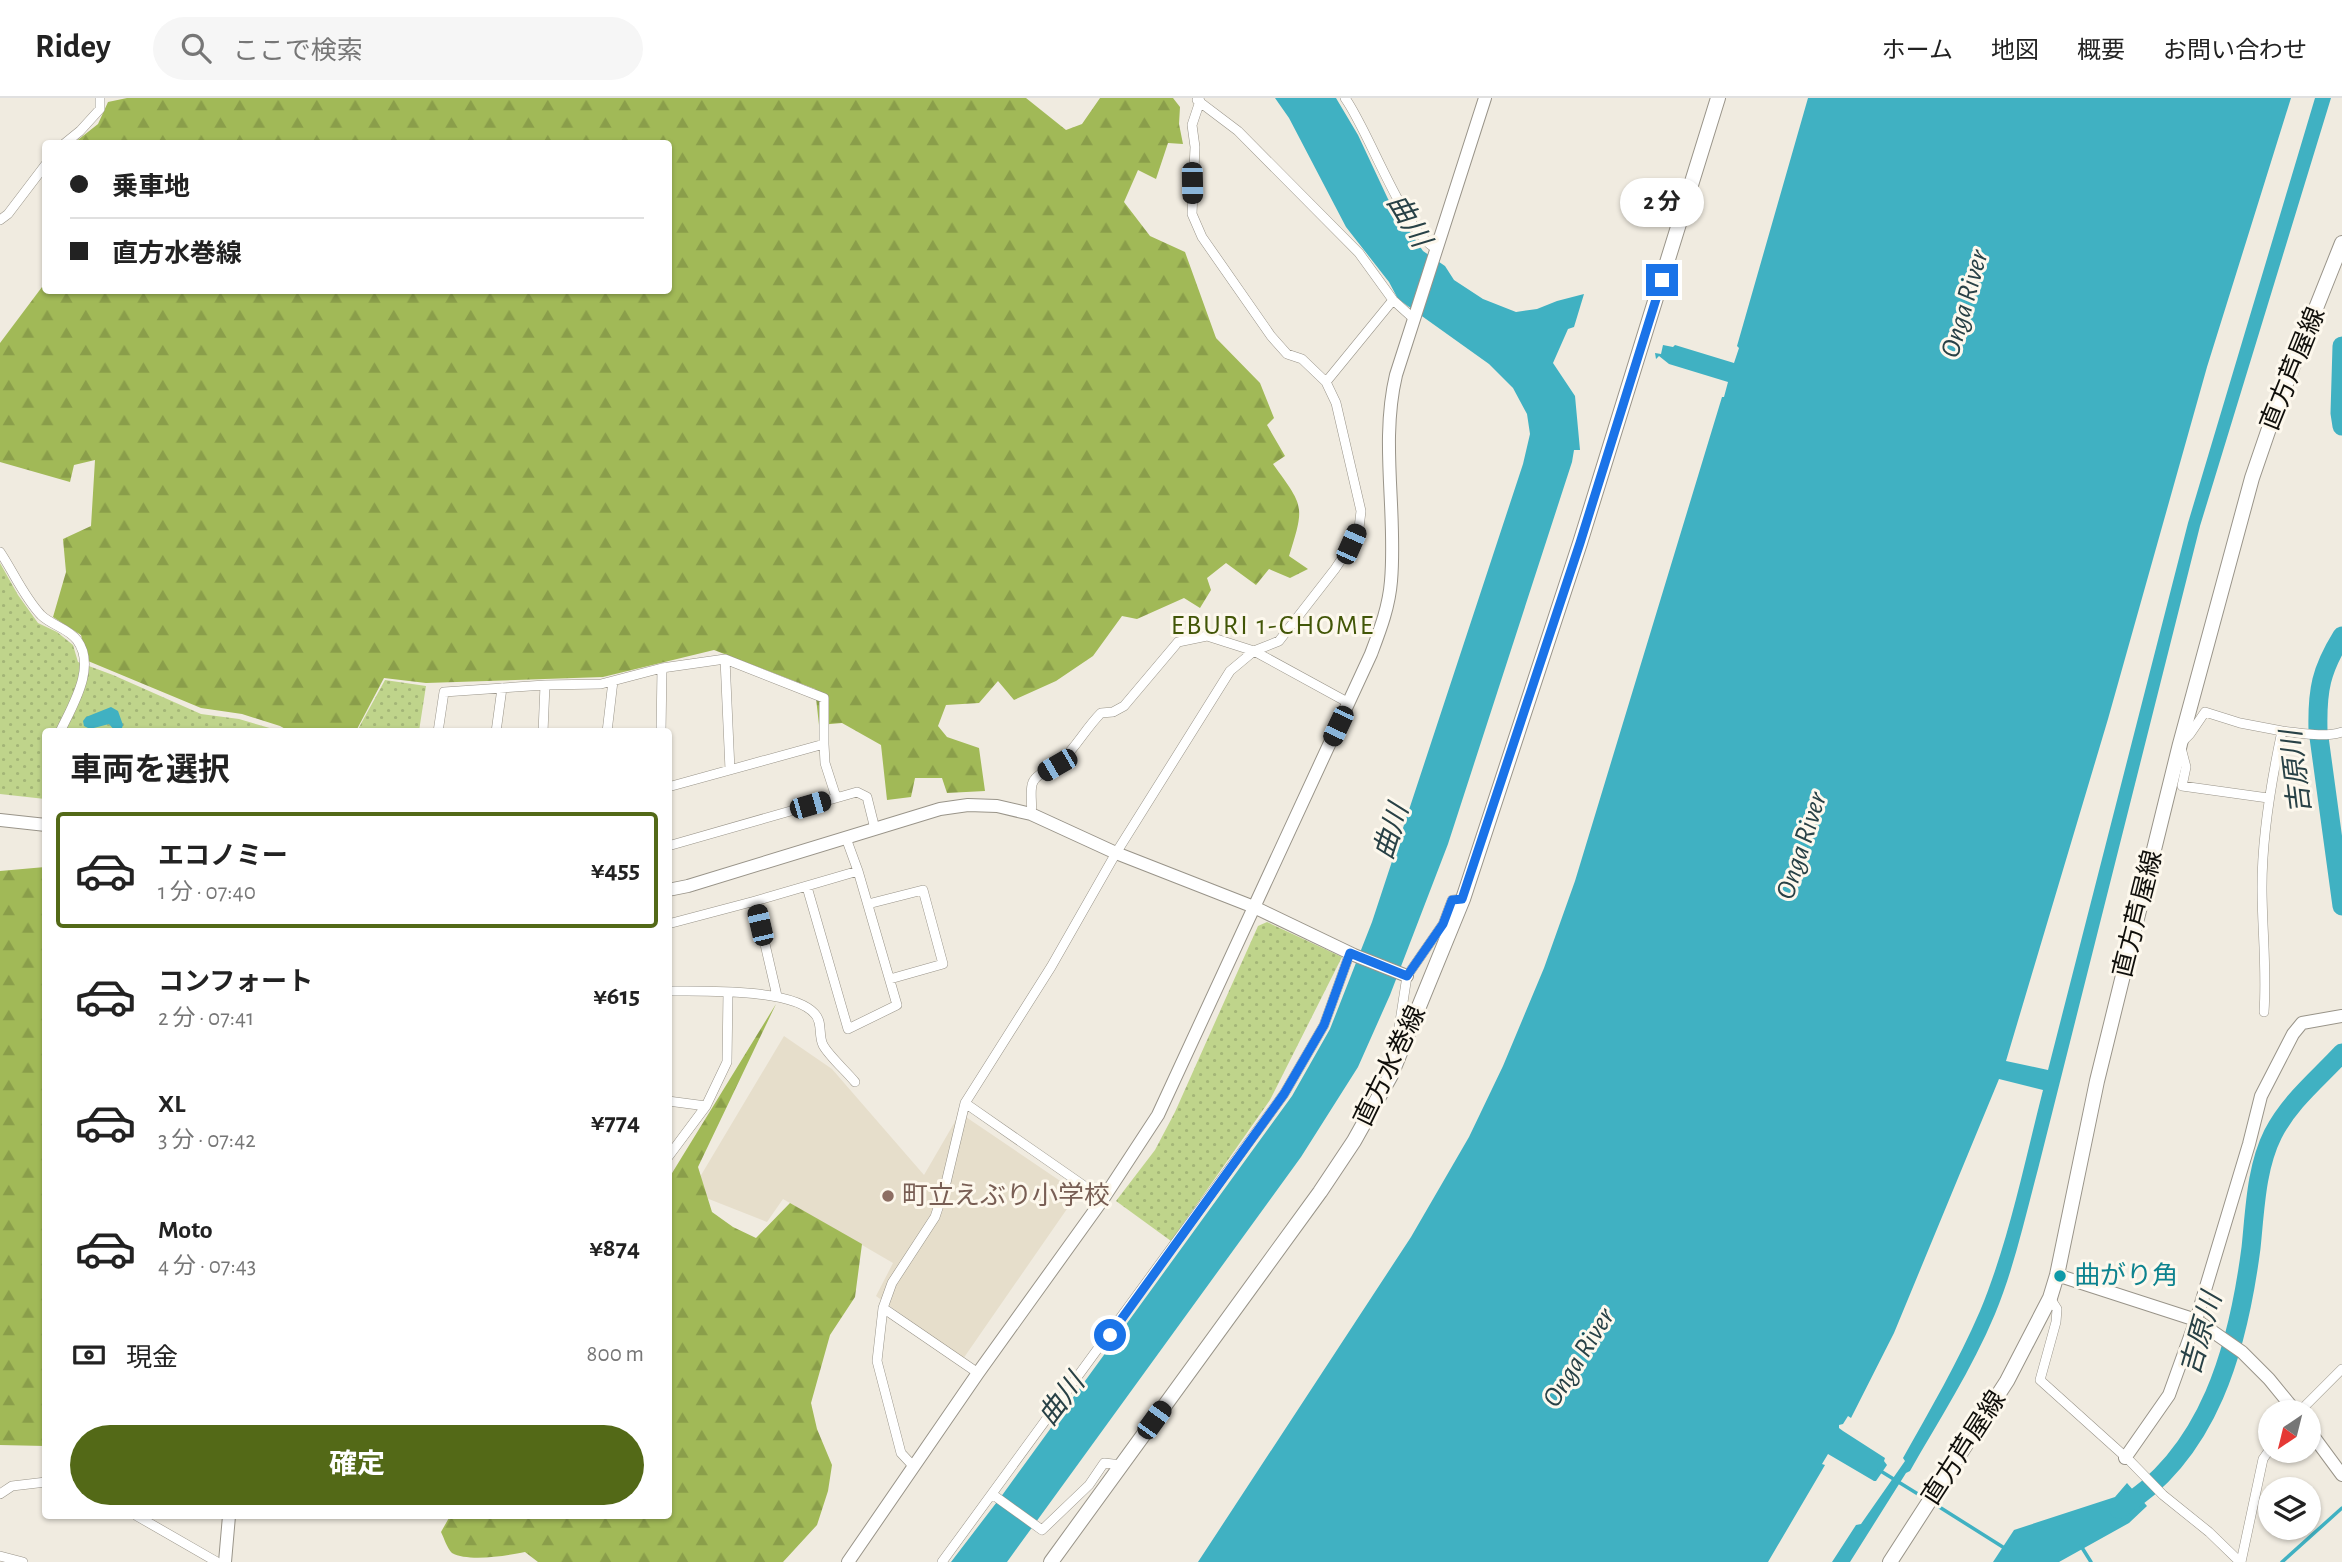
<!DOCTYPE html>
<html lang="ja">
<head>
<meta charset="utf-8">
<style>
	:root { --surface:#fff; --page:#f6f6f6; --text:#222; --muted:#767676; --line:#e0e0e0; --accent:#536917 }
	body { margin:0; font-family:"Alegreya Sans","Noto Sans JP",sans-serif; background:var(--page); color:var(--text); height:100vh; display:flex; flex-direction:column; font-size:26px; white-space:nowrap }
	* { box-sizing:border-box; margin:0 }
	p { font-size:23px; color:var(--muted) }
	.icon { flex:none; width:38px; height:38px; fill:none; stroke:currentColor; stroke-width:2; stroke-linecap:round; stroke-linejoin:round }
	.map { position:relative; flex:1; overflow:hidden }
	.side { position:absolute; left:42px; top:630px; width:630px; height:791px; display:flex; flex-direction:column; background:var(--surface); border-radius:7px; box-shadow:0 2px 5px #0004 }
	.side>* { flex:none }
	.hud { position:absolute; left:42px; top:42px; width:630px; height:154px; border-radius:7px; box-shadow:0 2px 5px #0004; display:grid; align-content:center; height:154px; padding:0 28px; background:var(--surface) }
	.needle { width:46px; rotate:215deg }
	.fabs { position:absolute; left:2258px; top:1302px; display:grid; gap:14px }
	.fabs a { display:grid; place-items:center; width:63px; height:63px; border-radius:50%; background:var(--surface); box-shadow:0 2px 5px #0004; font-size:35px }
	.end { position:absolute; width:32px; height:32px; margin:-16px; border:9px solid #1a73e8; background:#fff; box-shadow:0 0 0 4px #fff }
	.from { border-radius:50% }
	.bubble { position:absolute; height:49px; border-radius:24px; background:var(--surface); box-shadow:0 2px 5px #0004; font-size:23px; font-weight:700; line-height:49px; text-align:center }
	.car { position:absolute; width:21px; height:42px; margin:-21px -10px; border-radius:9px; box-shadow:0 0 5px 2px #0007; background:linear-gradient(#222 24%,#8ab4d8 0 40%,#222 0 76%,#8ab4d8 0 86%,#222 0) }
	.hud b { display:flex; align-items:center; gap:24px; height:66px; font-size:26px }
	.hud b+b { border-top:2px solid var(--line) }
	.hud i { width:18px; height:18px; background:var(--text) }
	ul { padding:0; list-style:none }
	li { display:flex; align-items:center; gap:21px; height:116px; margin:0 14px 10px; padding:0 14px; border:4px solid transparent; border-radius:7px }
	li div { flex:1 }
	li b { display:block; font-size:26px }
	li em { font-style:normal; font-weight:700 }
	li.selected { border-color:var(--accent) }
	li>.icon { width:63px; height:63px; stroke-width:1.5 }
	h2 { padding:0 28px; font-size:32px; line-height:84px }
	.pay { display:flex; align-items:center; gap:18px; height:77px; padding:0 28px; font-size:26px }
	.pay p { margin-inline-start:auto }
	.cta { display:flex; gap:14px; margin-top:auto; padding:14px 28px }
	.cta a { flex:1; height:80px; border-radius:42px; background:var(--accent); color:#fff; font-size:28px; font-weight:700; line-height:80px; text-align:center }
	header { display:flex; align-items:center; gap:42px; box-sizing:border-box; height:98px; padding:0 35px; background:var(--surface); border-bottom:2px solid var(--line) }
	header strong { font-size:33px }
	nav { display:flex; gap:38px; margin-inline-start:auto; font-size:24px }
	.search { width:490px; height:63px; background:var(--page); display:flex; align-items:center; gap:18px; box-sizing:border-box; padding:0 24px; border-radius:38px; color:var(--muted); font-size:26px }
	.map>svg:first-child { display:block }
</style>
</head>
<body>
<header>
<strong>Ridey</strong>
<div class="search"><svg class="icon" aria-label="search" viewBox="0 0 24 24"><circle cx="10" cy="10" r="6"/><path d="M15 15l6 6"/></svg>ここで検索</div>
<nav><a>ホーム</a><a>地図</a><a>概要</a><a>お問い合わせ</a></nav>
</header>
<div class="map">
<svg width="2342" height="1464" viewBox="0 0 2342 1464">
	<defs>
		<pattern id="green-dots" width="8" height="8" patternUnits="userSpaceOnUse" patternTransform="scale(1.75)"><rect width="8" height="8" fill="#bfd48b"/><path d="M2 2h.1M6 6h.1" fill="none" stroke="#a3b577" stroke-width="1.8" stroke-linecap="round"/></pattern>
		<pattern id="forest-firs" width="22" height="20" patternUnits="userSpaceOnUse" patternTransform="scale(1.75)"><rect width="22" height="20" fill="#a1b957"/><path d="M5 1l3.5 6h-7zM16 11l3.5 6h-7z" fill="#8a9e4a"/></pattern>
	</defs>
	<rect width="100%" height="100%" fill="#f0ebe0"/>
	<path fill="#e6decb" d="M784 938 832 971 924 1077 960 1015 1078 1095 963 1261 876 1198 893 1165 783 1101 767 1124 691 1094Z"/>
	<path fill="url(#green-dots)" d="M0 465 18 497 38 525 57 534 73 547 78 564 113 577 201 616 239 621 280 633 46 634 45 701 0 696Z
		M385 582 426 588 419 633H357Z
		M1267 824 1342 859 1270 1002 1171 1143 1116 1103 1155 1052 1175 1014 1258 828Z"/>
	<path fill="url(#forest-firs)" d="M127 0H1026L1066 32 1082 26 1100 0H1173L1180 9 1179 26 1183 46 1168 45 1156 81 1138 72 1124 104 1150 138 1185 154 1216 240 1260 285 1274 320 1267 327 1285 358 1273 366C1304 409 1305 407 1289 458L1308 471 1290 480 1269 471 1256 487 1226 465 1207 480 1211 492 1200 510 1184 500 1137 521 1122 518 1093 558 1056 583 1014 602 998 583 979 605 946 607 938 628 947 639 979 650 985 693 947 695 942 680H915L911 699 887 702 881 647 842 625 819 627 815 591 714 552 603 579 426 585 384 580 356 633H289L280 628 242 616 201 610 88 563 81 537 53 519 66 474 63 441 91 428 95 362 74 367 70 384 0 364V245L45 185 46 192H668V46L74 45 98 26 108 4Z
		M45 769V1348L0 1347V773Z
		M776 906 698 1069 712 1114 733 1129 756 1140 790 1105 862 1146 855 1199 830 1237 811 1305 817 1331 832 1367 828 1393 817 1427 783 1464H538L525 1454C506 1458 468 1464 452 1455 447 1450 444 1440 441 1434L450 1418H668L669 1080Z"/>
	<path fill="#40b1c2" d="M1275 0H1336L1358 37 1388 101 1423 153 1445 168 1454 182 1483 201 1516 214 1537 211 1557 203 1584 196 1574 229 1568 231 1553 265 1575 298 1580 352H1574L1572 364 1448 746 1390 897 1358 969 1301 1059 1007 1464H951L1003 1396 1292 998 1330 931 1372 824 1523 366 1530 336 1527 316 1513 290 1489 266 1398 201 1389 184 1346 129 1289 20Z
		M1808 0H2291L2207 269 2108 621 2006 963 2048 972 2188 425 2315 0H2331L2200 428 2038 1071C2025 1120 2014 1170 1995 1216 1972 1271 1939 1322 1910 1373L1906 1375 1850 1464H1832L1856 1427 1861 1426 1905 1363 1903 1360C1930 1312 1958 1264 1980 1213 2009 1143 2024 1066 2043 992L1999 981 1894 1235 1851 1320 1848 1318 1843 1326 1839 1327V1330L1843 1333 1885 1360 1884 1363 1887 1367 1876 1383H1874L1828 1356 1822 1366 1825 1367 1768 1464H1198L1411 1139 1469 1039 1503 968 1544 870 1575 783 1722 299H1724L1728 284 1669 266 1659 258 1656 261 1655 255 1661 256 1663 247 1673 249 1675 247 1734 265 1739 250 1737 248Z
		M111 609 118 613 123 627 121 633H115L109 626 90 631 84 628 83 623 86 619Z
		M2127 1385 2147 1408 2129 1425 2059 1464H1993L2014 1432 2115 1399Z"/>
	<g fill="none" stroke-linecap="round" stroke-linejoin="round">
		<path stroke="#40b1c2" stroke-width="3.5" d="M1879 1372 1926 1401
			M1933 1405 2006 1451
			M2081 1448 2091 1464
			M2282 1464 2342 1410"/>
		<path stroke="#40b1c2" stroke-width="19" d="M2342 248 2340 315 2342 328
			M2342 538C2321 572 2317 592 2318 632L2342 808
			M2119 1411C2210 1356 2238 1249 2251 1150 2255 1112 2256 1070 2273 1036 2290 1003 2318 981 2342 955"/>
		<defs>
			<path id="street" d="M1345 0C1369 33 1405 137 1437 151
				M1197 2 1238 33 1359 155 1393 202 1414 221
				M64 46 80 33 100 11V0
				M0 122 8 116 46 66
				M1326 284 1393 202
				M0 454C14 475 24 499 41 517 51 527 68 530 77 542 97 569 72 608 60 634
				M725 561 730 672
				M438 634 444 594 545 587 601 586 662 570 725 561 824 600V646L668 689
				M496 634 502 590
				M543 634 545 587
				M607 634 613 583
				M661 634 662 570
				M824 646 825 665 836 699
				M2268 700 2182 688 2186 669 2180 646 2190 636 2205 614 2240 625 2282 633
				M1031 716C1033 706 1029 692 1033 684 1037 675 1052 671 1059 665 1076 650 1085 631 1101 615L1113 614 1124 608 1178 544 1207 538 1254 553 1349 605
				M668 748 857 694 867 699 875 731
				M807 789 848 931 897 907 858 773 846 740
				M755 803 858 773
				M868 806 923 792 943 866 890 881
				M668 826 755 803 777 898
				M668 893C702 893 793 890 815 916 823 925 818 937 823 947 829 958 846 973 855 984
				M2264 914C2267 871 2262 831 2262 789 2262 736 2271 684 2282 633 2302 635 2323 640 2342 634
				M1390 974 1389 959 1399 930 1407 878 1443 826 1452 802 1463 801
				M668 1003 706 1008
				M965 1005 1103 1101
				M668 1059 706 1008 727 964 728 894
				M2050 1200 2057 1211 2056 1224 2040 1282 2130 1363 2163 1397 2209 1434 2240 1464
				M883 1210 978 1275
				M2299 1314 2342 1271
				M914 1369 901 1355 877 1263 883 1210 892 1185 935 1119 945 1089 965 1005 1051 869 1116 755 1230 573 1254 553 1279 543 1335 471 1351 447 1359 430 1361 413 1336 305 1326 284 1302 261 1287 256 1271 238 1202 139 1192 116 1195 49 1192 27 1200 3
				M0 1396 12 1388 46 1384
				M992 1396 1042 1432 1089 1387 1104 1365 1122 1367
				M137 1418 217 1464
				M0 1458 23 1464
				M942 1464 1284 996 1324 927 1350 855
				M2241 1464 2263 1361 2270 1351"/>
			<path id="secondary" d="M0 722 46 727
				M668 792 688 788 940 711 968 707 997 708 1031 716 1116 755 1254 809 1354 857 1407 878
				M2057 1177 2196 1222 2242 1254 2269 1281 2296 1314
				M2308 1331 2342 1377
				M2125 1360 2169 1297 2196 1222 2249 1046 2261 998 2293 936 2302 925 2342 918
				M225 1464 229 1418
				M848 1464 978 1275 1103 1101 1158 1017 1371 556C1380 532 1389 509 1391 483 1397 415 1380 344 1396 277L1485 0"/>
			<path id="primary" d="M1051 1464 1320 1094 1354 1043 1391 977 1463 801 1580 445 1718 0
				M1890 1464 2007 1283 2050 1200 2057 1177 2097 983 2180 646 2252 380 2275 313 2342 145"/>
		</defs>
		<use href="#street" stroke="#999489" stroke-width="10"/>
		<use href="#secondary" stroke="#999489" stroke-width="14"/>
		<use href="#primary" stroke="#999489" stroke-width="16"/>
		<use href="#street" stroke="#fff" stroke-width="9"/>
		<use href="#secondary" stroke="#fff" stroke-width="12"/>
		<use href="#primary" stroke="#fff" stroke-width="14"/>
	</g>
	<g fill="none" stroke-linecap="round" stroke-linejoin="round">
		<path stroke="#1a73e8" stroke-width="9" d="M1110 1237 1284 996 1324 927 1350 855 1407 878 1443 826 1452 802 1462 801 1580 445 1662 182"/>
	</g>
	<circle fill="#8d6e63" stroke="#fdf8ed" stroke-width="2.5" cx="888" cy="1098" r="7"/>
	<circle fill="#0f9aa8" stroke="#fdf8ed" stroke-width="2.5" cx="2060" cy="1178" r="7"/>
	<g text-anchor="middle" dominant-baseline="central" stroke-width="6" stroke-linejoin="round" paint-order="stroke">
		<g font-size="26" fill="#100f0b" stroke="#fdf8ed">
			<text transform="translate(2293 271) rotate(-68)">直方芦屋線</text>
			<text transform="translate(2138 816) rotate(-76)">直方芦屋線</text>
			<text transform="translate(1390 968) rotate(-64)">直方水巻線</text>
			<text transform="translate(1964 1350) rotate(-57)">直方芦屋線</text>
		</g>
		<g font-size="26" fill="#785e54" stroke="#fdf8ed" text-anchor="start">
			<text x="902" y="1098">町立えぶり小学校</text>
		</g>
		<g font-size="26" fill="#0d838f" stroke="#fdf8ed" text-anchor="start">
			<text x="2074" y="1178">曲がり角</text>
		</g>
		<g font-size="28" font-style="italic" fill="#284146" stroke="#fdf8ed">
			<text transform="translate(1408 123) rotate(59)">曲川</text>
			<text transform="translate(1965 206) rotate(-74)">Onga River</text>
			<text transform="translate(2297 674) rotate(-97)">吉原川</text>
			<text transform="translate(1392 734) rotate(-72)">曲川</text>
			<text transform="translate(1802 748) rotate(-72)">Onga River</text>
			<text transform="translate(2202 1236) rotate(-74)">吉原川</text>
			<text transform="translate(1579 1260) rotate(-58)">Onga River</text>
			<text transform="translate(1062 1302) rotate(-53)">曲川</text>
		</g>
		<g font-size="28" letter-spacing="2" fill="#425607" stroke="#fdf8ed">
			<text x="1273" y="528">EBURI 1-CHOME</text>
		</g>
	</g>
</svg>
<div class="fabs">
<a><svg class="needle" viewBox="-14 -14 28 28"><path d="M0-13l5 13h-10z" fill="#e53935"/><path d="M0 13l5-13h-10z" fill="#767676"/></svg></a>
<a><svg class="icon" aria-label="layers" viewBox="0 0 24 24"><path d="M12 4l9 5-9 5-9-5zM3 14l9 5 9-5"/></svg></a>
</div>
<i class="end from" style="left:1110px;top:1237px"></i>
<i class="end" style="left:1662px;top:182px"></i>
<div class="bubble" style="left:1620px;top:80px;width:84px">2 分</div>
<i class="car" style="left:1192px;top:85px;rotate:179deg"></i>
<i class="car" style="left:1351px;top:446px;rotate:24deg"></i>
<i class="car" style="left:1338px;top:628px;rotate:205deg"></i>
<i class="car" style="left:1057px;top:667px;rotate:240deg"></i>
<i class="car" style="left:810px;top:707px;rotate:74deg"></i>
<i class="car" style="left:760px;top:827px;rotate:347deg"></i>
<i class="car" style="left:1154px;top:1322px;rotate:36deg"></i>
<div class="hud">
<b><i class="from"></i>乗車地</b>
<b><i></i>直方水巻線</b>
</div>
<section class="side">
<h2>車両を選択</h2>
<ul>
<li class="selected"><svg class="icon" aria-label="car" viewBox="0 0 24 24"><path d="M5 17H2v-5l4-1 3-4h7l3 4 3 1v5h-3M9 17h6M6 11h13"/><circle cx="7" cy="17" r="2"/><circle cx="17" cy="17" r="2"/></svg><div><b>エコノミー</b><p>1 分 · 07:40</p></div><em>¥455</em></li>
<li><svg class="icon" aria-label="car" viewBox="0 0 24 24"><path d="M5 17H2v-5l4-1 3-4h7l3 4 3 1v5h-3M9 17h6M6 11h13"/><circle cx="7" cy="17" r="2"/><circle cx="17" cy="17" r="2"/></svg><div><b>コンフォート</b><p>2 分 · 07:41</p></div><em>¥615</em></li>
<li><svg class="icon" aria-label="car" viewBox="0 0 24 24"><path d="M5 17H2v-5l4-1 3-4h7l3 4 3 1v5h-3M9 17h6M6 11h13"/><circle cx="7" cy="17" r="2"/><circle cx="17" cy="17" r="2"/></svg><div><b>XL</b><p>3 分 · 07:42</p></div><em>¥774</em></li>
<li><svg class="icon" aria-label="car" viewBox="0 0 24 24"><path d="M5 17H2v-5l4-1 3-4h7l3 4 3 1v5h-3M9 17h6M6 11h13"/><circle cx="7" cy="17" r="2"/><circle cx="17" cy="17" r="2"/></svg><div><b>Moto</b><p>4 分 · 07:43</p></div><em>¥874</em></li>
</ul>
<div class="pay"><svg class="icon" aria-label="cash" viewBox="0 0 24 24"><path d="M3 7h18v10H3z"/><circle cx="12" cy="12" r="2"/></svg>現金<p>800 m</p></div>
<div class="cta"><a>確定</a></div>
</section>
</div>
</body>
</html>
